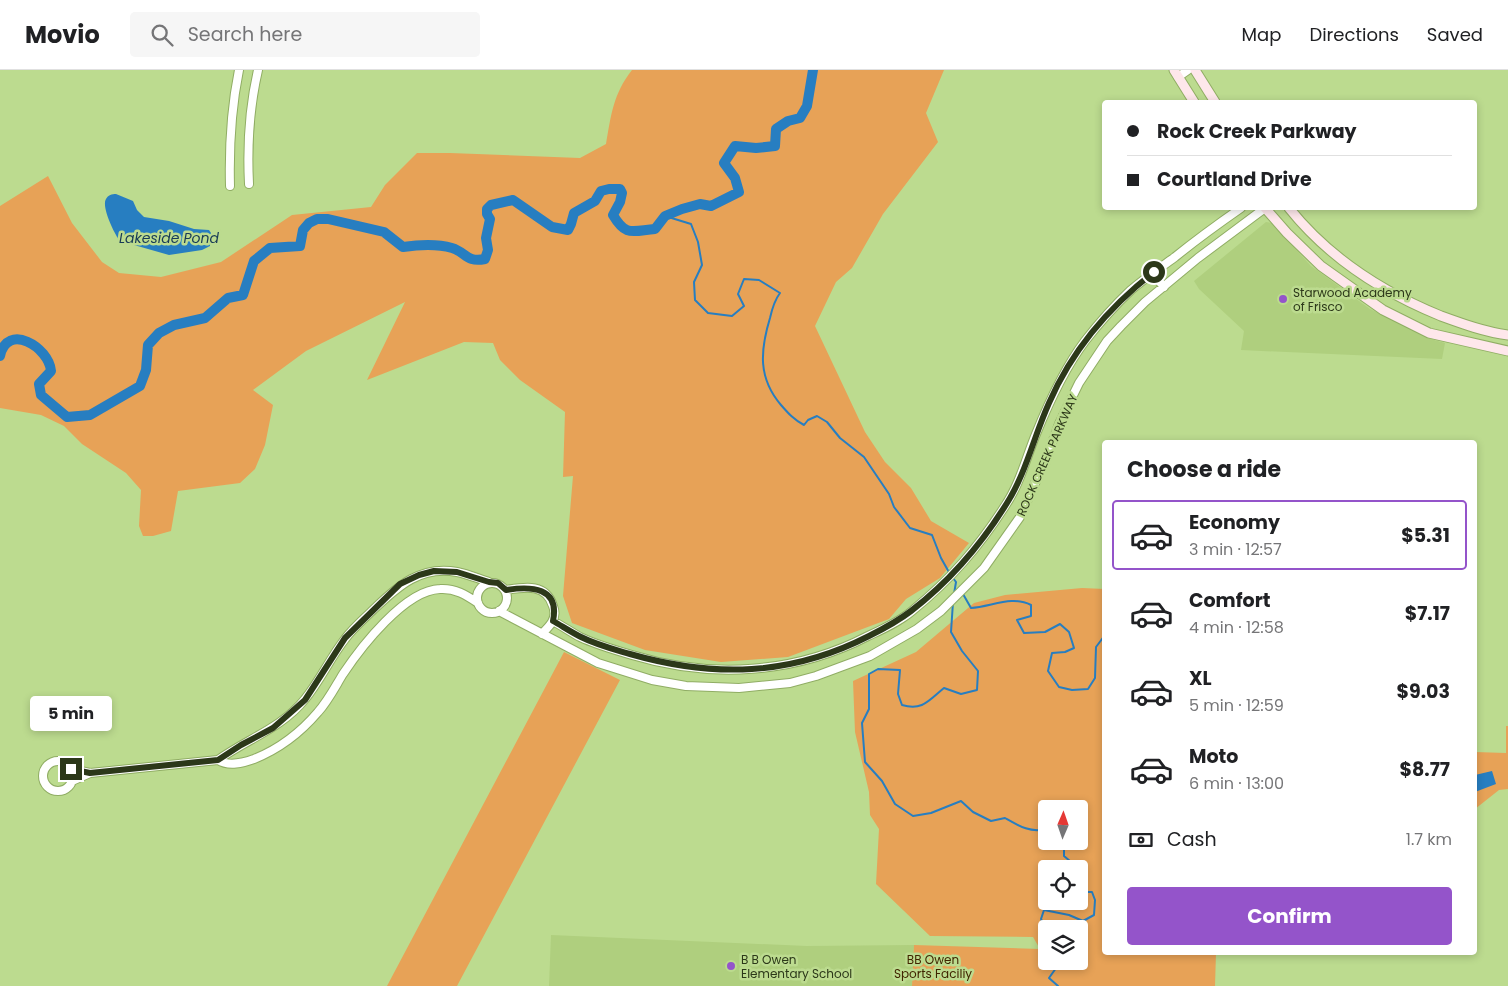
<!DOCTYPE html>
<html lang="en">
<head>
<meta charset="utf-8">
<style>
	:root { --surface:#fff; --page:#f6f6f6; --text:#202124; --muted:#757577; --line:#e0e0e0; --accent:#9454ca }
	body { margin:0; font-family:Poppins,sans-serif; background:var(--page); color:var(--text); height:100vh; display:flex; flex-direction:column; font-size:19px; white-space:nowrap }
	* { box-sizing:border-box; margin:0 }
	p { font-size:16px; color:var(--muted) }
	.icon { flex:none; width:28px; height:28px; fill:none; stroke:currentColor; stroke-width:2; stroke-linecap:round; stroke-linejoin:round }
	.map { position:relative; flex:1; overflow:hidden }
	.details { position:absolute; left:1102px; top:370px; width:375px; height:515px; display:flex; flex-direction:column; background:var(--surface); border-radius:5px; box-shadow:0 2px 8px #0003 }
	.details>* { flex:none }
	.hud { position:absolute; left:1102px; top:30px; width:375px; height:110px; border-radius:5px; box-shadow:0 2px 8px #0003; display:grid; align-content:center; height:110px; padding:0 25px; background:var(--surface) }
	.needle { width:32px; rotate:2deg }
	.tools { position:absolute; left:1038px; top:730px; display:grid; gap:10px }
	.tools a { display:grid; place-items:center; width:50px; height:50px; border-radius:5px; background:var(--surface); box-shadow:0 2px 8px #0003; font-size:25px }
	.end { position:absolute; width:22px; height:22px; margin:-11px; border:6px solid #2c3819; background:#fff; box-shadow:0 0 0 2px #fff }
	.from { border-radius:50% }
	.bubble { position:absolute; height:35px; border-radius:5px; background:var(--surface); box-shadow:0 2px 8px #0003; font-size:16px; font-weight:700; line-height:35px; text-align:center }
	.hud b { display:flex; align-items:center; gap:18px; height:48px; font-size:19px }
	.hud b+b { border-top:1px solid var(--line) }
	.hud i { width:12px; height:12px; background:var(--text) }
	ul { padding:0; list-style:none }
	li { display:flex; align-items:center; gap:15px; height:70px; margin:0 10px 8px; padding:0 15px; border:2px solid transparent; border-radius:5px }
	li div { flex:1 }
	li b { display:block; font-size:19px }
	li em { font-style:normal; font-weight:700 }
	li.selected { border-color:var(--accent) }
	li>.icon { width:45px; height:45px; stroke-width:1.5 }
	h2 { padding:0 25px; font-size:22px; line-height:60px }
	.pay { display:flex; align-items:center; gap:12px; height:55px; padding:0 25px; font-size:19px }
	.pay p { margin-inline-start:auto }
	.primary-button { display:flex; gap:10px; margin-top:auto; padding:10px 25px }
	.primary-button a { flex:1; height:58px; border-radius:5px; background:var(--accent); color:#fff; font-size:20px; font-weight:700; line-height:58px; text-align:center }
	header { display:flex; align-items:center; gap:30px; box-sizing:border-box; height:70px; padding:0 25px; background:var(--surface); border-bottom:1px solid var(--line) }
	header strong { font-size:24px }
	nav { display:flex; gap:28px; margin-inline-start:auto; font-size:18px }
	.search { width:350px; height:45px; background:var(--page); display:flex; align-items:center; gap:12px; box-sizing:border-box; padding:0 18px; border-radius:5px; color:var(--muted); font-size:19px }
	.map>svg:first-child { display:block }
</style>
</head>
<body>
<header>
<strong>Movio</strong>
<div class="search"><svg class="icon" aria-label="search" viewBox="0 0 24 24"><circle cx="10" cy="10" r="6"/><path d="M15 15l6 6"/></svg>Search here</div>
<nav><a>Map</a><a>Directions</a><a>Saved</a></nav>
</header>
<div class="map">
<svg width="1508" height="916" viewBox="0 0 1508 916">
	<rect width="100%" height="100%" fill="#bcdb8f"/>
	<path fill="#afcf7e" d="M1266 152 1272 153 1311 196 1370 239 1434 270 1445 273 1442 289 1241 280 1244 261 1199 219 1194 211Z
		M551 865 807 876 914 875 912 916H549Z"/>
	<path fill="#e7a257" fill-rule="evenodd" d="M632 0H944L926 43 938 72 883 144 852 198 836 212 815 256 865 362 885 392 911 418 931 451 969 473 940 508 906 529 889 549 788 587 721 592 645 580 572 553 563 526 573 406 563 407 565 342 520 310 500 290 493 273 464 272 367 310 405 232 306 281 253 320 273 335 265 375 255 399 240 413 178 421 171 461 153 466H143L139 456 141 420 126 403 82 374 64 356 41 345 0 338V136L48 106 72 153 102 192 119 203 161 207 221 192 292 145 371 137 385 115 417 83H450L580 88 606 74C611 46 613 24 632 0Z
		M1082 518 1105 519V882L1216 883 1215 916H912L914 875 1040 879 1033 867 930 866 876 814 879 759 870 745 869 722 855 662 853 611 916 582 974 533 1005 525ZM1046 739H1079V771H1046ZM1046 799H1079V831H1046ZM1046 859H1079V891H1046Z
		M564 582 620 610 457 916H387Z
		M1506 656H1508V719L1499 720 1475 739V682L1506 683Z"/>
	<path fill="#277ec1" d="M116 124 133 131 137 140 144 147 169 151 194 159 209 160 211 163 210 176 202 180 169 185 120 171C115 165 101 137 106 129 108 125 112 124 116 124Z
		M1492 701 1496 714 1475 722V705Z"/>
	<g fill="none" stroke-linecap="round" stroke-linejoin="round">
		<path stroke="#277ec1" stroke-width="2" d="M665 146 691 154 698 172 702 195 694 212 695 230 708 243 732 246 744 236 738 224 744 209 759 210 780 223C774 231 772 239 770 248 760 281 758 308 781 335 788 343 794 350 804 355L808 350 817 346 827 352 840 368 864 387 889 424 894 437 910 458 932 465 941 488 950 504
			M953 508 956 512 954 524
			M963 524 971 538C991 537 1012 525 1031 535V546L1017 550 1024 563 1045 562 1060 554 1069 562 1074 578 1065 582 1052 583 1048 601 1059 617 1072 620 1088 619 1095 608 1096 577 1105 565
			M953 532 951 562 962 581 978 601 977 620 961 624 944 618C929 630 923 641 902 635L898 624 900 600 878 599 869 604V639L862 653 865 692 882 711 895 734 913 746 931 743 961 731 973 742 991 751 1005 748C1019 756 1030 763 1046 759
			M1070 771 1064 777V786L1077 797 1076 799
			M1046 859 1041 849 1044 840 1069 845 1083 851 1094 845 1095 830 1092 822H1084L1078 831
			M1058 916 1049 908 1061 891"/>
		<path stroke="#277ec1" stroke-width="10" d="M0 286C7 252 49 277 51 301L39 314 41 325 67 347 90 345 140 316 146 300 148 275 159 263 174 255 205 248 228 228 243 225 254 191 270 178 300 176 303 160 309 153 317 149H328L384 162 403 177C417 175 438 174 452 178 466 182 466 193 485 189L488 180 486 168 490 149 487 144V139L491 135 513 130 552 157 568 160 571 154 574 143 595 131 601 121 609 119H620L622 123 620 132 613 145C626 167 632 161 655 159L665 146 682 139 700 134 711 136 739 122 735 108 724 93 735 76 756 78 775 76 776 59 788 51 800 48 807 36 813 0"/>
		<defs>
			<path id="tertiary" d="M1178 7 1188 0
				M249 114C247 74 249 39 258 0
				M230 116C229 76 231 39 239 0
				M1152 203 1164 217
				M477 528a15 15 0 1 1 30 0a15 15 0 1 1-30 0Z
				M506 520C525 517 546 513 553 536 555 541 555 547 552 552 550 556 545 560 542 564
				M499 541 598 593 652 610 686 616 739 618 790 613 816 606 870 586 917 559 941 541 984 498 1020 447 1048 384 1059 354 1079 313 1107 271 1121 256 1145 232 1198 188 1265 138
				M553 551C562 556 571 562 580 567 597 575 615 580 632 585 711 609 795 604 868 566 883 559 899 552 912 541 951 509 978 478 1005 436 1020 414 1026 388 1036 364 1049 332 1064 299 1085 271 1099 253 1114 236 1131 220 1145 208 1160 198 1175 187 1196 170 1218 154 1241 138
				M218 690C247 669 282 658 305 629 320 611 330 588 345 569 353 558 364 549 374 539 398 516 421 495 457 502 468 504 479 509 489 512
				M43 706a15 15 0 1 1 30 0a15 15 0 1 1-30 0Z
				M71 699 90 703 218 690C229 697 243 693 254 689 279 679 301 662 318 642 328 631 335 617 343 604 361 577 405 520 440 519 455 518 466 525 478 533
				M72 711 90 703"/>
			<path id="secondary" d="M1174 0 1194 32
				M1195 0 1215 32
				M1265 138 1287 163 1321 196 1383 240 1429 263 1508 281
				M1289 138C1329 188 1382 222 1441 246 1463 254 1485 262 1508 265"/>
		</defs>
		<use href="#tertiary" stroke="#90ad64" stroke-width="10"/>
		<use href="#secondary" stroke="#90ad64" stroke-width="11"/>
		<use href="#tertiary" stroke="#fff" stroke-width="8"/>
		<use href="#secondary" stroke="#fee7eb" stroke-width="9"/>
	</g>
	<g fill="none" stroke-linecap="round" stroke-linejoin="round">
		<path stroke="#2c3819" stroke-width="6" d="M71 699 90 703 218 690 241 675 273 658 305 630 345 568 400 514 419 505 434 501 457 502 489 512 498 513 506 520C531 516 560 517 553 551 562 556 571 562 581 567 597 575 613 579 630 584 714 608 791 606 869 566 883 559 898 551 911 541 950 511 981 475 1007 433 1026 403 1034 366 1049 333 1072 280 1109 237 1154 202"/>
	</g>
	<g fill="#9454ca" stroke="#bcdb8f" stroke-width="2">
		<circle cx="1283" cy="229" r="5"/>
		<circle cx="731" cy="896" r="5"/>
	</g>
	<g text-anchor="middle" dominant-baseline="central" stroke-width="5" stroke-linejoin="round" paint-order="stroke">
		<g font-size="12" fill="#2c3819" stroke="#bcdb8f" text-anchor="start">
			<text x="1293" y="222">Starwood Academy<tspan x="1293" dy="14">of Frisco</tspan></text>
			<text x="741" y="889">B B Owen<tspan x="741" dy="14">Elementary School</tspan></text>
		</g>
		<g font-size="12" fill="#2c3819" stroke="#bcdb8f">
			<text transform="translate(1047 385) rotate(-66)">ROCK CREEK PARKWAY</text>
		</g>
		<g font-size="12" fill="#412501" stroke="#bcdb8f">
			<text x="933" y="889">BB Owen<tspan x="933" dy="14">Sports Faciliy</tspan></text>
		</g>
		<g font-size="14" font-style="italic" fill="#173a56" stroke="#bcdb8f">
			<text x="169" y="168">Lakeside Pond</text>
		</g>
	</g>
</svg>
<div class="tools">
<a><svg class="needle" viewBox="-14 -14 28 28"><path d="M0-13l5 13h-10z" fill="#e53935"/><path d="M0 13l5-13h-10z" fill="#757577"/></svg></a>
<a><svg class="icon" aria-label="locate" viewBox="0 0 24 24"><circle cx="12" cy="12" r="6"/><path d="M12 2v4M12 18v4M2 12h4M18 12h4"/></svg></a>
<a><svg class="icon" aria-label="layers" viewBox="0 0 24 24"><path d="M12 4l9 5-9 5-9-5zM3 14l9 5 9-5"/></svg></a>
</div>
<i class="end from" style="left:1154px;top:202px"></i>
<i class="end" style="left:71px;top:699px"></i>
<div class="bubble" style="left:30px;top:626px;width:82px">5 min</div>
<div class="hud">
<b><i class="from"></i>Rock Creek Parkway</b>
<b><i></i>Courtland Drive</b>
</div>
<section class="details">
<h2>Choose a ride</h2>
<ul>
<li class="selected"><svg class="icon" aria-label="car" viewBox="0 0 24 24"><path d="M5 17H2v-5l4-1 3-4h7l3 4 3 1v5h-3M9 17h6M6 11h13"/><circle cx="7" cy="17" r="2"/><circle cx="17" cy="17" r="2"/></svg><div><b>Economy</b><p>3 min · 12:57</p></div><em>$5.31</em></li>
<li><svg class="icon" aria-label="car" viewBox="0 0 24 24"><path d="M5 17H2v-5l4-1 3-4h7l3 4 3 1v5h-3M9 17h6M6 11h13"/><circle cx="7" cy="17" r="2"/><circle cx="17" cy="17" r="2"/></svg><div><b>Comfort</b><p>4 min · 12:58</p></div><em>$7.17</em></li>
<li><svg class="icon" aria-label="car" viewBox="0 0 24 24"><path d="M5 17H2v-5l4-1 3-4h7l3 4 3 1v5h-3M9 17h6M6 11h13"/><circle cx="7" cy="17" r="2"/><circle cx="17" cy="17" r="2"/></svg><div><b>XL</b><p>5 min · 12:59</p></div><em>$9.03</em></li>
<li><svg class="icon" aria-label="car" viewBox="0 0 24 24"><path d="M5 17H2v-5l4-1 3-4h7l3 4 3 1v5h-3M9 17h6M6 11h13"/><circle cx="7" cy="17" r="2"/><circle cx="17" cy="17" r="2"/></svg><div><b>Moto</b><p>6 min · 13:00</p></div><em>$8.77</em></li>
</ul>
<div class="pay"><svg class="icon" aria-label="cash" viewBox="0 0 24 24"><path d="M3 7h18v10H3z"/><circle cx="12" cy="12" r="2"/></svg>Cash<p>1.7 km</p></div>
<div class="primary-button"><a>Confirm</a></div>
</section>
</div>
</body>
</html>
